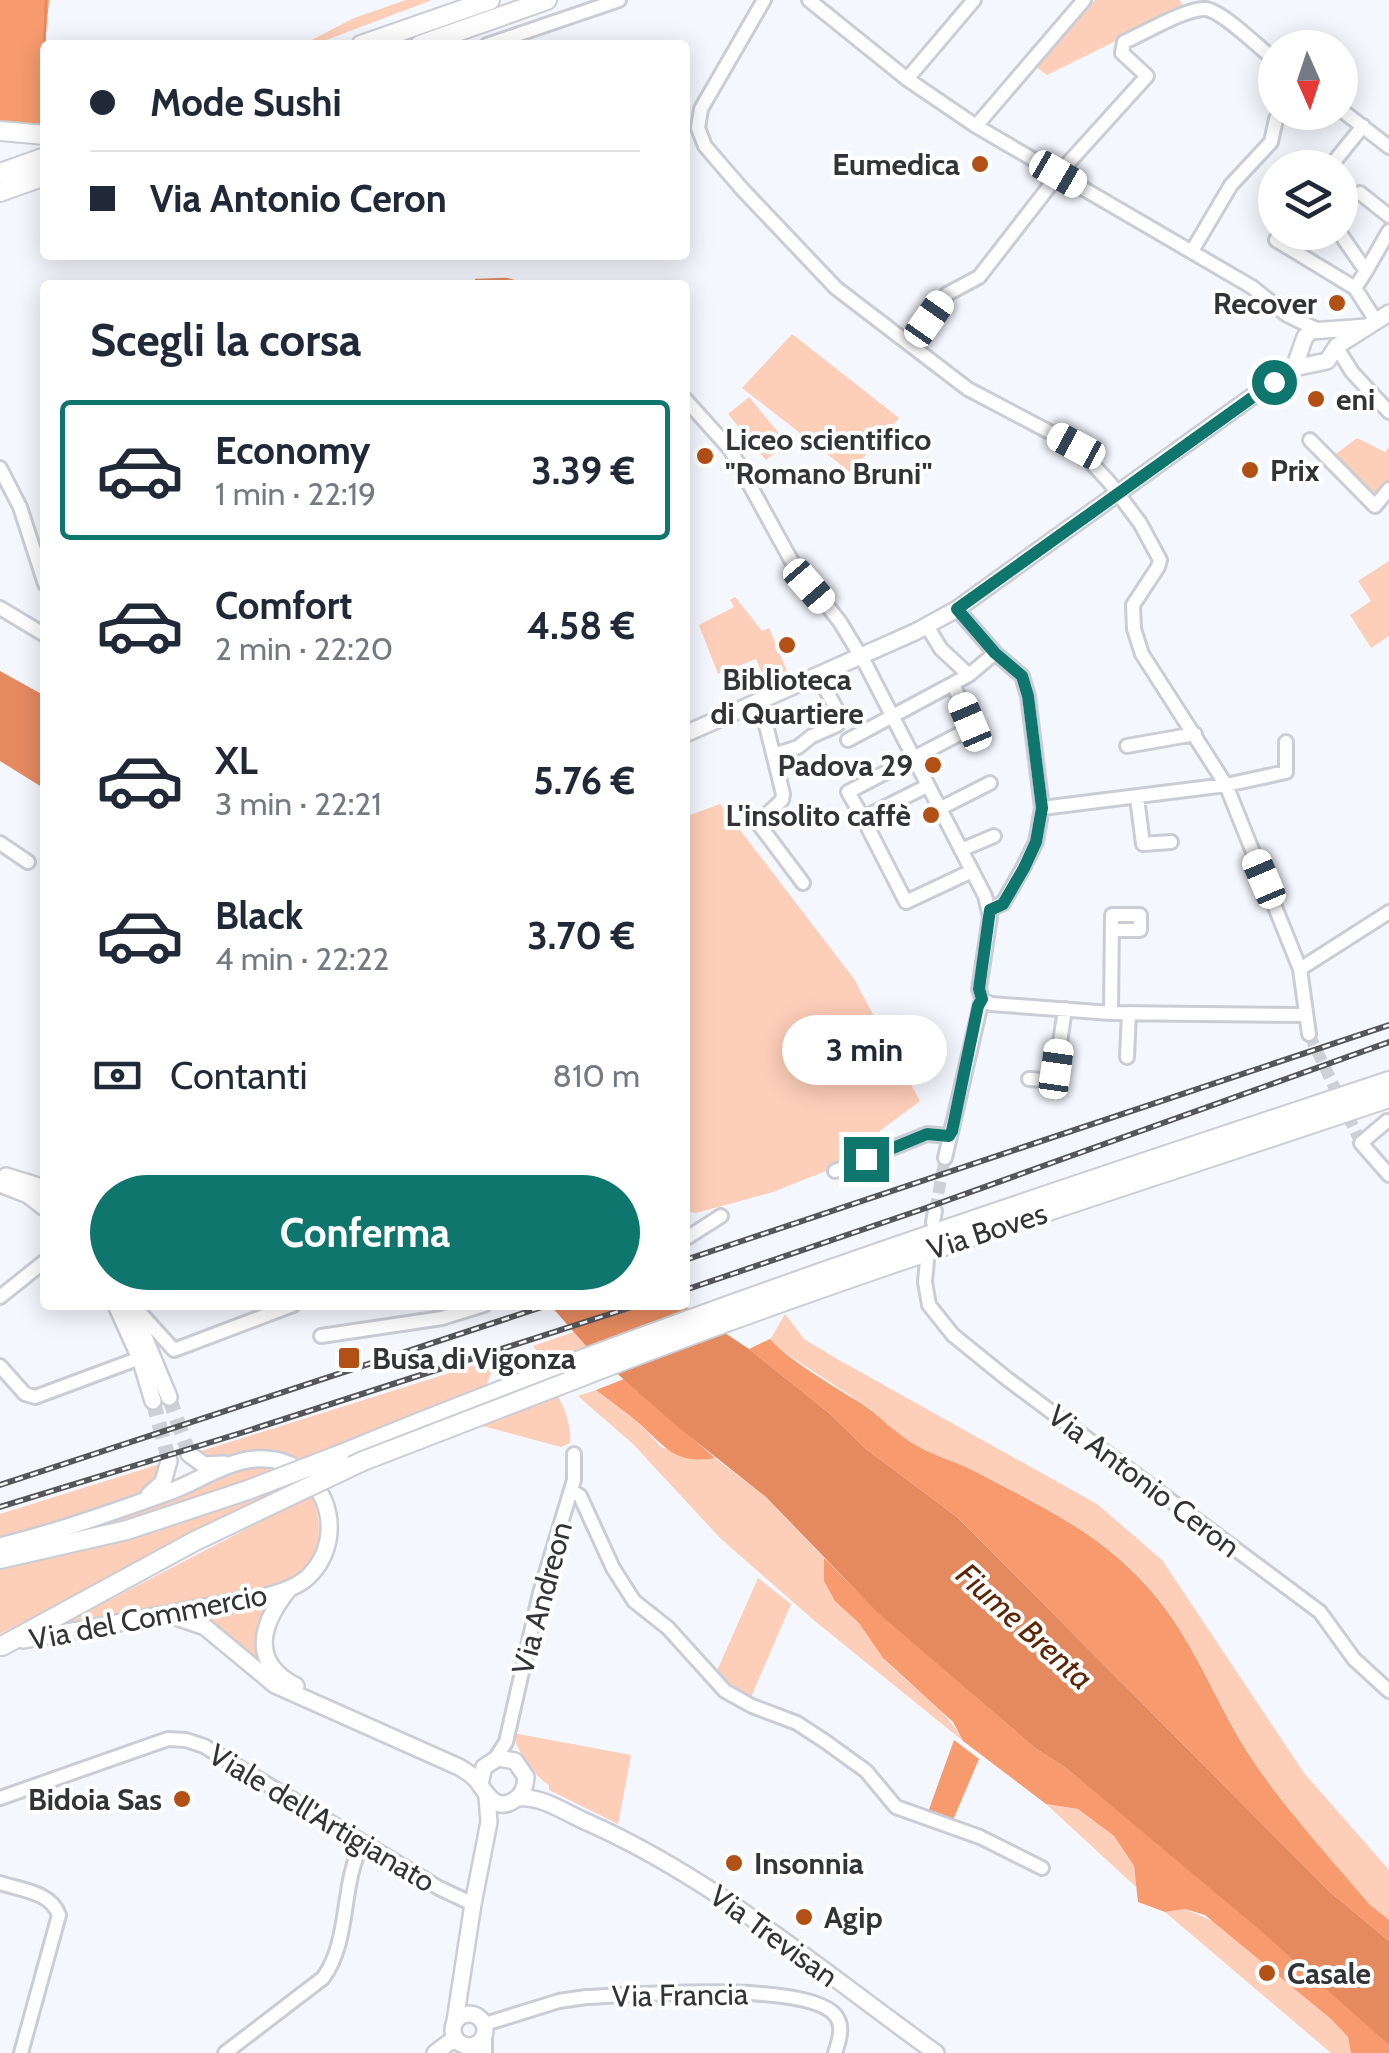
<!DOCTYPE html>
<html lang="it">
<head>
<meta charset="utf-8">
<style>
	:root { --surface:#fff; --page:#f2f2f3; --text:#1f2937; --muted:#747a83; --line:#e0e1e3; --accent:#0f766e }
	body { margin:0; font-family:Cabin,sans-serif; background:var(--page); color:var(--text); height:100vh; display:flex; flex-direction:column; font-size:38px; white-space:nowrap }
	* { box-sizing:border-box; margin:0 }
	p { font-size:32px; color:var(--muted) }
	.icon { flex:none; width:55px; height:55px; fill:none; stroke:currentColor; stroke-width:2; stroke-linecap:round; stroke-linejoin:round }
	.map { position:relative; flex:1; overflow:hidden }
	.panel { position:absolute; left:40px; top:280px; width:650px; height:1030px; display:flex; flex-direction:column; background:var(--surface); border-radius:10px; box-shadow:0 5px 25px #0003 }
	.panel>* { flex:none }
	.guide { position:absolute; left:40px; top:40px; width:650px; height:220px; border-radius:10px; box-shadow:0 5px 25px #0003; display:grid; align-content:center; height:220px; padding:0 50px; background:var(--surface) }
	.needle { width:65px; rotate:177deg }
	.fabs { position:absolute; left:1258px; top:30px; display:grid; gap:20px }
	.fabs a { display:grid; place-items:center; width:100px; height:100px; border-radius:50%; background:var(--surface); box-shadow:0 5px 25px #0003; font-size:50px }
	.end { position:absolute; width:45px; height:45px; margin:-22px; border:12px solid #0f766e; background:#fff; box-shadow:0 0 0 5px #fff }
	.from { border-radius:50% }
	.bubble { position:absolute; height:70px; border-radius:35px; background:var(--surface); box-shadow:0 5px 25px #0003; font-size:32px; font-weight:700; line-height:70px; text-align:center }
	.car { position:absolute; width:30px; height:60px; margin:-30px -15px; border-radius:12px; box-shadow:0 0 8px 2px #0007; background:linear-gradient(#fff 24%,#345 0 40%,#fff 0 76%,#345 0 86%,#fff 0) }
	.guide b { display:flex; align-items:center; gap:35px; height:95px; font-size:38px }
	.guide b+b { border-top:2px solid var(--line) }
	.guide i { width:25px; height:25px; background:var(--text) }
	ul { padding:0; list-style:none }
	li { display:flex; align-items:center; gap:30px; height:140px; margin:0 20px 15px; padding:0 30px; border:5px solid transparent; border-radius:10px }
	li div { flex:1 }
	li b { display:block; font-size:38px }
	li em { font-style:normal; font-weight:700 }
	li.current { border-color:var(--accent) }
	li>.icon { width:90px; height:90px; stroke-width:1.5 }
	h2 { padding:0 50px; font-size:45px; line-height:120px }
	.pay { display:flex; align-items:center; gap:25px; height:110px; padding:0 50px; font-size:38px }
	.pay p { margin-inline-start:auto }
	.primary-button { display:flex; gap:20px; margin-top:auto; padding:20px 50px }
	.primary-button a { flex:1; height:115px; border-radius:60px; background:var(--accent); color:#fff; font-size:40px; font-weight:700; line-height:115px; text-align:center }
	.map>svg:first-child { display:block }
</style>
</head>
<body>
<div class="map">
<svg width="1389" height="2053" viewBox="0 0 1389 2053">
	<rect width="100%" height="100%" fill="#f5f7fe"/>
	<path fill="#fdceb8" d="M406 0H432L313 45H302L354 18Z
		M1095 0H1180L1182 8 1047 75 1035 66Z
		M792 334 899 418 850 472 742 388Z
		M749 397 787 443 766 460 728 414Z
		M1357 438 1385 452 1389 447V480L1374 498 1333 456Z
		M1389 561V636L1371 648 1350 615 1371 601 1358 581Z
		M735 597 762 631 769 628 789 676 767 685 756 659 718 674 699 625 734 607 730 600Z
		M720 804 854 979 920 1101 826 1171 773 1192 696 1213 685 1211V817Z
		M785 1314 804 1339 837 1359 1097 1504 1162 1560 1304 1773 1389 1870V1920L1369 1904C1327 1854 1281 1805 1246 1749 1205 1682 1188 1621 1127 1565 1084 1526 1024 1496 972 1470 954 1461 933 1456 916 1446 897 1435 881 1416 862 1403 833 1384 803 1365 774 1345L770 1340Z
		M574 1332 588 1348 546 1363 533 1346Z
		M497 1358 486 1386 304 1459 272 1451H250L216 1460 205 1458 198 1452Z
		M596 1390 640 1424 661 1447 701 1460 715 1458 766 1497 824 1558C825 1596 837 1597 860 1623 870 1635 876 1650 887 1662 913 1689 945 1707 963 1741L816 1622 721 1539 633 1444 578 1396Z
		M558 1396C566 1412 571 1425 570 1443L561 1447 479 1425Z
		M166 1462 163 1474 147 1491 0 1539V1514Z
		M252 1466 280 1469 188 1503 48 1542 231 1471Z
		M294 1482 296 1483 0 1634V1570L147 1534Z
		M312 1495C323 1525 323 1557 294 1578 273 1594 238 1594 212 1598 164 1606 116 1613 67 1622Z
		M758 1578 791 1604 751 1697 727 1684 716 1673Z
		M268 1603C259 1626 256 1643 264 1667L196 1616Z
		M513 1733 631 1755 618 1824 549 1790V1785C536 1778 515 1748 513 1733Z
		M1046 1804 1078 1809 1114 1836 1134 1866 1138 1902 1136 1887Z
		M1185 1909 1215 1922 1331 2019 1348 2037 1351 2053H1331L1165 1912Z"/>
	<path fill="#f79b6f" d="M0 0H49L45 45V129L0 123Z
		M770 1339C782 1355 837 1389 856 1400 878 1413 895 1434 917 1446 934 1456 954 1461 972 1470 1024 1497 1085 1526 1127 1566 1188 1622 1205 1683 1246 1750 1281 1805 1327 1854 1369 1904L1389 1920V1941L1330 1892 957 1517 866 1449 829 1413 749 1349Z
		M624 1379 715 1458C676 1465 665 1447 640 1424 626 1412 610 1401 596 1390Z
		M824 1558 877 1611 1035 1748 1066 1768C1175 1858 1287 1947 1389 2045V2053H1351L1348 2037 1331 2019 1205 1915 1185 1909 1165 1912 1138 1902 1134 1866 1114 1836 1078 1809 1046 1804 963 1741 953 1722 883 1658 859 1623 835 1601 824 1581Z
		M954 1740 979 1759 953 1820 928 1812Z"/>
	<path fill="#e58a5f" d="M0 671 45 696V789L0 761Z
		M550 1305H683L749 1349 829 1413 866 1449 957 1517 1330 1892 1389 1941V2045L1260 1930 1066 1768 1035 1748 877 1612 766 1497 679 1428 588 1348Z"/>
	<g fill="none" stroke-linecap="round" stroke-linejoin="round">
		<path stroke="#e58a5f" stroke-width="2.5" d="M41 121 46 0
			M476 280 506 279 529 285"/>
		<path stroke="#ced0d6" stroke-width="12" stroke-dasharray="12 6" stroke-linecap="butt" d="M1309 1034 1361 1143
			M935 1211 945 1158"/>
		<path stroke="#ced0d6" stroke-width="15" stroke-dasharray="15 8" stroke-linecap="butt" d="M169 1397 189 1454
			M153 1401 169 1461"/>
		<defs>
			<path id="minor" d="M764 0 701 109 698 128 705 146 742 189 836 288 968 389 1076 446 1110 483 1140 523 1160 560 1158 567 1133 605 1134 629 1142 654 1226 785 1300 969 1309 1034
				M809 0 907 79 976 126 1252 287 1287 315 1316 329
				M487 45 619 0
				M907 79 974 0
				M1340 109 1389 147
				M976 126 1084 0
				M1329 168 1363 126
				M1360 193 1389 216
				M1281 232 1276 240 1355 288
				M1339 232 1366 271 1355 288 1376 321
				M1192 251 1231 185 1271 142 1276 119 1281 112
				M1366 271 1389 231
				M911 345 947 294 979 277 1062 170 1147 76 1122 53 1124 42C1143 34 1186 8 1205 9 1222 10 1260 49 1275 60
				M1337 348 1352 372 1389 412
				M685 399 730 449 791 560 840 622 866 665 985 896 990 917 979 989 982 999 991 1004 1111 1013 1305 1015
				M1310 440 1375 506 1389 489
				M0 468 20 507 45 584
				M0 608 45 635
				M957 609 995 653 1022 676 1028 696 1042 808 1036 842 1023 868 1003 903 990 909
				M930 631 941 649 969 675 995 653
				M757 701 765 721 783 794 782 800 758 823 803 883
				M848 740 969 675
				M1127 746 1195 734
				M774 755 798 747 812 736 837 725 839 714 818 675
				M927 786 863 818 906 902 972 871
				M1137 798 1143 844 1171 842
				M1042 808 1226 785 1286 772V742
				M939 809 990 783
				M863 818 848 792 969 729 970 722 953 684
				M0 843 28 862
				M961 850 994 836
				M1300 969 1389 912
				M1111 1013 1112 915H1140V930H1112
				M1127 1057 1129 1013
				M1029 1079C1042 1080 1049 1082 1056 1069L1065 1009
				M1387 1121 1361 1143 1389 1175
				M945 1158 982 999
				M835 1171 927 1134 949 1136
				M933 1222 935 1211
				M685 1239 721 1216
				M927 1260 925 1282 929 1305 953 1335 1006 1378 1320 1612 1354 1659 1389 1691
				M0 1297 45 1261
				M134 1306 174 1350 293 1305
				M321 1336 442 1318 484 1305
				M0 1366 25 1394 35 1397 140 1358
				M571 1490 580 1496 613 1568 634 1601 668 1628 725 1691 752 1706 797 1723 826 1742 866 1771 896 1807 980 1837 1042 1868
				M495 1759 506 1742 540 1593 574 1480V1454
				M0 1798 168 1739 186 1740 204 1746 439 1888 473 1904
				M0 1883C21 1890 51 1892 59 1915L21 2053
				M485 2024 559 2001 586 1997C631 1995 810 1980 836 2016 844 2027 839 2041 835 2053
				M485 2035V2053
				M468 2046 477 2053
				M225 2053 323 1978C351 1940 340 1884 363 1842"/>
			<path id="major" d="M1337 346 1389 313
				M1294 368 1305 337 1311 331 1367 327
				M685 734 915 632 957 609 1271 383 1294 368 1327 361 1337 346
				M6 1176 45 1188
				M0 1184 28 1195 45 1208
				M116 1305 140 1358 153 1401
				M131 1305 169 1397
				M189 1454 204 1465 224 1464
				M149 1495 163 1482 169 1461
				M0 1546C57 1532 113 1512 169 1492 196 1482 227 1461 255 1459 322 1453 353 1534 308 1577 297 1587 282 1592 267 1596L23 1640
				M288 1590C261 1624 249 1662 296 1686
				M173 1616 205 1627 275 1685 459 1767C466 1771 473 1775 478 1782 487 1795 497 1813 516 1799 524 1793 525 1786 526 1777L515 1761 498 1758 484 1767 480 1784
				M517 1798C542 1795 567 1814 589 1823 715 1879 824 1973 936 2053
				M453 2030a16 16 0 1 1 32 0a16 16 0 1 1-32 0Z
				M455 2021 473 1904 489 1822 487 1797
				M435 2053 455 2038"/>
			<path id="highway" d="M361 45 490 0
				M420 45 547 0
				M0 131 45 135
				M0 173 45 157
				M0 192 45 176
				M573 1380C841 1275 1116 1190 1389 1098
				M339 1455C683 1313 1037 1198 1389 1081
				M0 1559 127 1530 248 1490
				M2 1646 195 1541"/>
		</defs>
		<use href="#minor" stroke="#cbcdd6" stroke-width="18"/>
		<use href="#major" stroke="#cbcdd6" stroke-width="20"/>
		<use href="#highway" stroke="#cbcdd6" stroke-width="22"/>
		<use href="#minor" stroke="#fff" stroke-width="12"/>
		<use href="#major" stroke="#fff" stroke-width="15"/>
		<use href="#highway" stroke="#fff" stroke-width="18"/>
		<defs>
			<path id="rail" d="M685 1260 1389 1025
				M685 1290 923 1209 1389 1042
				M0 1485 548 1305
				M0 1507 244 1432 638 1305"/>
		</defs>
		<use href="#rail" stroke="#55565a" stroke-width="6"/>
		<use href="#rail" stroke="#fff" stroke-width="2.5" stroke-dasharray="8" stroke-linecap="butt"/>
		<defs>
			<path id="highway-bridge" d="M248 1490 339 1455
				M195 1541 363 1461 573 1380"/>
		</defs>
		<use href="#highway-bridge" stroke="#cbcdd6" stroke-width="22" stroke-linecap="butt"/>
		<use href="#highway-bridge" stroke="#fff" stroke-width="18"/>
	</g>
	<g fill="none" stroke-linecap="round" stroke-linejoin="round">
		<path stroke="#0f766e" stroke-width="12" d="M866 1159 927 1134 949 1136 952 1131 978 1006 982 999 979 989 990 910 1003 904 1024 868 1036 842 1042 808 1028 696 1022 676 995 653 957 609 1274 382"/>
	</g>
	<g fill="#b25015" stroke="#fff" stroke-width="4">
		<circle cx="980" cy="164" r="10"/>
		<circle cx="1337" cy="303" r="10"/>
		<circle cx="1316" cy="399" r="10"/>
		<circle cx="705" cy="456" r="10"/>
		<circle cx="1250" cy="470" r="10"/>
		<circle cx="787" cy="645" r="10"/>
		<circle cx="933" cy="765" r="10"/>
		<circle cx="931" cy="815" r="10"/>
		<rect x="337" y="1346" width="24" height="24" rx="5"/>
		<circle cx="182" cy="1799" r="10"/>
		<circle cx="734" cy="1863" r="10"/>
		<circle cx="804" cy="1917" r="10"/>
		<circle cx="1267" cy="1973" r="10"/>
	</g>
	<g text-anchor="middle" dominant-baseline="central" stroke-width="8" stroke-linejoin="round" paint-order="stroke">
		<g font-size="30" font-weight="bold" fill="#333438" stroke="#fff" text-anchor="start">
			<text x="960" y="164" text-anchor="end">Eumedica</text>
			<text x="1317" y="303" text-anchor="end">Recover</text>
			<text x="1336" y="399">eni</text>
			<text x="725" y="439">Liceo scientifico<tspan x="725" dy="34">"Romano Bruni"</tspan></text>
			<text x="1270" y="470">Prix</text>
			<text x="787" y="679" text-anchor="middle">Biblioteca<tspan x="787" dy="34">di Quartiere</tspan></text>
			<text x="913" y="765" text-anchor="end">Padova 29</text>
			<text x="911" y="815" text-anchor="end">L'insolito caffè</text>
			<text x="372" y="1358">Busa di Vigonza</text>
			<text x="162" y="1799" text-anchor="end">Bidoia Sas</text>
			<text x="754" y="1863">Insonnia</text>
			<text x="824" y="1917">Agip</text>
			<text x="1287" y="1973">Casale</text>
		</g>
		<g font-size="30" fill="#333438" stroke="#fff">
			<text transform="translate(987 1231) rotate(-18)">Via Boves</text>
			<text transform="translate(1144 1481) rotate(37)">Via Antonio Ceron</text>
			<text transform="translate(542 1598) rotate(-75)">Via Andreon</text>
			<text transform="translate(148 1617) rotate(-11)">Via del Commercio</text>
			<text transform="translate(322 1818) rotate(31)">Viale dell'Artigianato</text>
			<text transform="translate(774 1936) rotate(36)">Via Trevisan</text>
			<text transform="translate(680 1995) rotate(-1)">Via Francia</text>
		</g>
		<g font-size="32" font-style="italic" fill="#5d2503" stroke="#fff">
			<text transform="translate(1025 1626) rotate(42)">Fiume Brenta</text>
		</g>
	</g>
</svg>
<div class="fabs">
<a><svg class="needle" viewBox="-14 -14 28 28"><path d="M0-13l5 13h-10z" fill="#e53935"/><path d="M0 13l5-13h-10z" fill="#747a83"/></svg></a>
<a><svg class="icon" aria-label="layers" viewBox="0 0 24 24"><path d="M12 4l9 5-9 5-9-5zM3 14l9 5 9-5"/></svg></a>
</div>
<i class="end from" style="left:1274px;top:382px"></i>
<i class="end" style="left:866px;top:1159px"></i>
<div class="bubble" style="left:782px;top:1015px;width:165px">3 min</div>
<i class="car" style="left:1058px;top:174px;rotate:120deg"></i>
<i class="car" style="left:929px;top:319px;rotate:35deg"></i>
<i class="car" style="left:1076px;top:446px;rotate:298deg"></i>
<i class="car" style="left:809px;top:586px;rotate:139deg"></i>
<i class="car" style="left:970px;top:722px;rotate:337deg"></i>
<i class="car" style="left:1264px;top:879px;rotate:337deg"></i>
<i class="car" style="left:1056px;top:1069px;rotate:8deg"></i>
<div class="guide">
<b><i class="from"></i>Mode Sushi</b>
<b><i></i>Via Antonio Ceron</b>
</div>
<section class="panel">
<h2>Scegli la corsa</h2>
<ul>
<li class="current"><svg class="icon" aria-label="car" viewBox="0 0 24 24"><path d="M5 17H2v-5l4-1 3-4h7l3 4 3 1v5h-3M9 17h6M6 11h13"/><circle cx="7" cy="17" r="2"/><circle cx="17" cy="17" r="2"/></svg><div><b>Economy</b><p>1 min · 22:19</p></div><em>3.39 €</em></li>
<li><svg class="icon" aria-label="car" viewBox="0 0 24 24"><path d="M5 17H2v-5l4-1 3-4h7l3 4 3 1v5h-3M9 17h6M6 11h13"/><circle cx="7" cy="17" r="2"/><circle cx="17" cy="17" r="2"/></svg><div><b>Comfort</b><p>2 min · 22:20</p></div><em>4.58 €</em></li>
<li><svg class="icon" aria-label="car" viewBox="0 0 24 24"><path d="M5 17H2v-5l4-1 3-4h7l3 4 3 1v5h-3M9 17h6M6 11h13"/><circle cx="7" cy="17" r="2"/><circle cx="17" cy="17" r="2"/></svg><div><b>XL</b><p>3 min · 22:21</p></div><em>5.76 €</em></li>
<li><svg class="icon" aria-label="car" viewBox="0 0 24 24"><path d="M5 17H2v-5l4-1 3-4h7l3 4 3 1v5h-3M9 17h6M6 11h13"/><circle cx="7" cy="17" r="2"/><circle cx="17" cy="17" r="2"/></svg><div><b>Black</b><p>4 min · 22:22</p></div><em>3.70 €</em></li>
</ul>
<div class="pay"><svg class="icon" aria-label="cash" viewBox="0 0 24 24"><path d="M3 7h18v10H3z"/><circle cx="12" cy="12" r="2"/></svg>Contanti<p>810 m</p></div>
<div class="primary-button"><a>Conferma</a></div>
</section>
</div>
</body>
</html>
